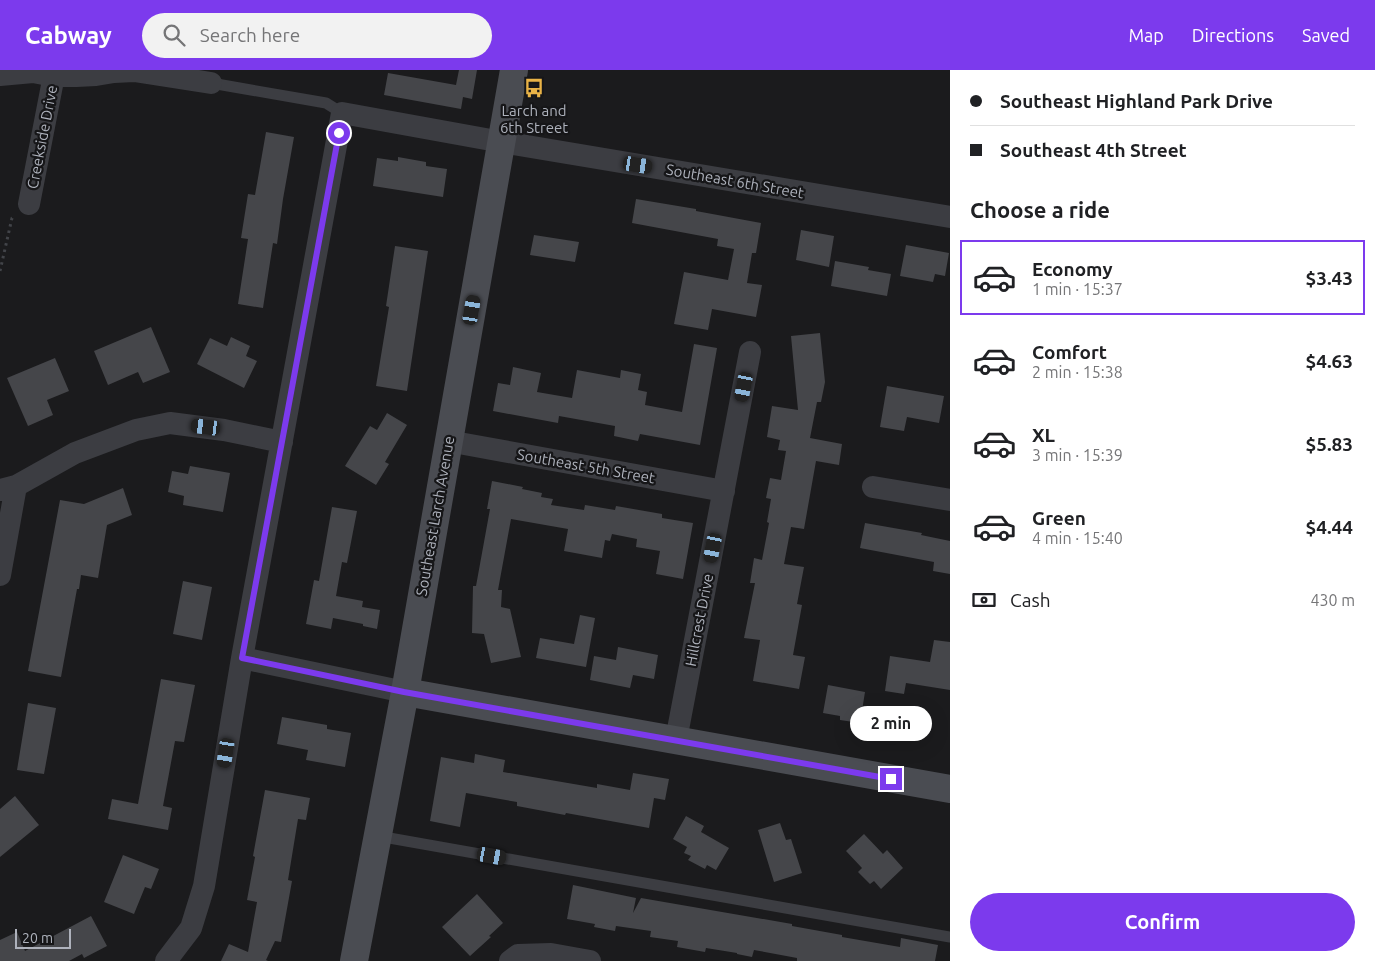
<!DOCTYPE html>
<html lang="en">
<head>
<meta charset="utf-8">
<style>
	:root { --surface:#fff; --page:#f2f2f2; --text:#202124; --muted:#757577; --line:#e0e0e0; --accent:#7c3aed }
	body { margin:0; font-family:Ubuntu,sans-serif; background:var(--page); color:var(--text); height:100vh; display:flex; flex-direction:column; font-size:19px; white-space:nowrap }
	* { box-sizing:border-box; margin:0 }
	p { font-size:16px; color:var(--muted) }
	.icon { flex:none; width:28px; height:28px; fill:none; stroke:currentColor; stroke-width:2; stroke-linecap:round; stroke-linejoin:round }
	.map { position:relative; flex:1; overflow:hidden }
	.sheet { display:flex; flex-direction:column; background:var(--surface); width:425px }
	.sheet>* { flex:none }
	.guide { display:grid; align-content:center; height:110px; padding:0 20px; background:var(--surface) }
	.scale { position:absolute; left:15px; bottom:12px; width:56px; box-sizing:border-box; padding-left:5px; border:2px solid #aeb2bc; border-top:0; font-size:14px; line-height:18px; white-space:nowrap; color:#aeb2bc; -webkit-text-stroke:4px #161618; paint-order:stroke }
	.end { position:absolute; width:22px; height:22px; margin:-11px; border:6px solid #7c3aed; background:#fff; box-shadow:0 0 0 2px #fff }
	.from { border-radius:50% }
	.bubble { position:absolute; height:35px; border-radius:18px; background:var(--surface); box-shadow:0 5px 20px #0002; font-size:16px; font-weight:700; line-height:35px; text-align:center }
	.car { position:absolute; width:15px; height:30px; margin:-15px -8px; border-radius:6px; box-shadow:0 0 4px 1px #0007; background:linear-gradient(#222 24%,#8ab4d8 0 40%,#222 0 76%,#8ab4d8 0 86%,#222 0) }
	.guide b { display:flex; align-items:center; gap:18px; height:48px; font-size:19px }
	.guide b+b { border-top:1px solid var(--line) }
	.guide i { width:12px; height:12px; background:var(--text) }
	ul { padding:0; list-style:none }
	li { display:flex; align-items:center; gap:15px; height:75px; margin:0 10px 8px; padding:0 10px; border:2px solid transparent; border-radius:0px }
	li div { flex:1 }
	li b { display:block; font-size:19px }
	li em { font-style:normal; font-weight:700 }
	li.current { border-color:var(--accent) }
	li>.icon { width:45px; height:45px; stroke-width:1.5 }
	h2 { padding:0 20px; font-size:22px; line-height:60px }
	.pay { display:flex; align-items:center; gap:12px; height:55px; padding:0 20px; font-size:19px }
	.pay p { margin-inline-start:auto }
	.cta { display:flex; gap:10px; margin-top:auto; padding:10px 20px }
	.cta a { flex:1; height:58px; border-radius:30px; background:var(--accent); color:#fff; font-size:20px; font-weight:700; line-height:58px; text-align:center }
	header { display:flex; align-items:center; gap:30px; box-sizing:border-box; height:70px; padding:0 25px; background:var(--accent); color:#fff }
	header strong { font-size:24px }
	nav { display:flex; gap:28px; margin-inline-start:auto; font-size:18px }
	.search { width:350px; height:45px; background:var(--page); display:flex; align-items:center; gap:12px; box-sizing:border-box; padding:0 18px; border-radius:28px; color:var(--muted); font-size:19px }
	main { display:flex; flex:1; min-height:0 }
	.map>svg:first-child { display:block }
</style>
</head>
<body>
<header>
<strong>Cabway</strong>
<div class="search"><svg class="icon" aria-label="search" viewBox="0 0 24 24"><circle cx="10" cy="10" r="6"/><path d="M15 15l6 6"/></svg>Search here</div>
<nav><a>Map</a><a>Directions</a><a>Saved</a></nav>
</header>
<main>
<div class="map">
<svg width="950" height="891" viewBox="0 0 950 891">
	<rect width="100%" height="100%" fill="#1b1b1d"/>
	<path fill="#45464a" d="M459 0H477L472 29 463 27 461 39 384 25 388 3 456 15Z
		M266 62 294 67 283 129 277 174 273 173 263 238 238 234 248 169 241 168 248 124 255 125Z
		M398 87 426 92V96L447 99 443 127 373 116 377 88 398 91Z
		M636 129 696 139V141L761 153 756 183H752L747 213 762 215 756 247 712 239 708 260 674 254 684 202 728 210 734 179 717 176 718 169 632 153Z
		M801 160 834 166 829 197 796 190Z
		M534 165 579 172 575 192 530 185Z
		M906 175 949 183 945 206 935 204 933 212 900 206Z
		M395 176 428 181 407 321 376 316 389 237 386 236Z
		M835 191 869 197 868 200 891 204 887 226 831 216Z
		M151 257 170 302 143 313 138 302 108 315 94 281Z
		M820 263 825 312 821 332H817L810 368 842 374 839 395 816 391 804 459 791 457 784 494 804 497 797 534 802 535 793 585 805 587 799 619 753 611 760 570 744 568 755 513H750L754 488 762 490 769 453 767 452 771 429 766 428 770 408 781 410 786 381 778 380 780 370 767 367 772 336 798 340 791 266Z
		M231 267 250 276 246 286 257 291 244 318 197 294 210 268 227 276Z
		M694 274 717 278 700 375 640 364 638 371 614 366 615 356 559 346 558 353 493 341 498 313 510 315 513 297 541 303 537 322 572 328 577 300 620 308 621 300 641 304 638 320 647 322 645 335 682 342Z
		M55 288 69 321 47 330 53 345 28 356 7 308Z
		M887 316 944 326 939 353 907 347 904 361 880 357Z
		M387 343 407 355 385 392 389 394 376 415 345 396 370 356 377 360Z
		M190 396 230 403 223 442 183 435 184 426 168 422 172 401 188 404Z
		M492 411 523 417 522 419 542 423 541 427 553 429 551 435 584 440 585 435 615 440 616 436 662 444V448L693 453 683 509 656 504 660 481 636 477 637 469 612 464 610 471 605 470 602 488 564 481 568 459 511 449 498 520H502L501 537 510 539 521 587 491 593 484 564 472 563 473 516H476L490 439H487Z
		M123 418 132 445 107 455 98 508 81 505 79 519H77L61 607 28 601 60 430 84 434Z
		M332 437 357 441 347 493 342 492 336 526 363 531 362 537 380 540 377 559 363 556V554L333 548 331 559 306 554 314 510 319 511Z
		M865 453 922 463 921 465 950 471V504L933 501 934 492 860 478Z
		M183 511 212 517 202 570 173 564Z
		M580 545 595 548 586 597 536 588 540 568 574 574Z
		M934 570 950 572V620L906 613 904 624 885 621 890 586 930 592Z
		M618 577 658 585 654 609 633 605 630 618 590 610 594 586 616 590Z
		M161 609 195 615 184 672 175 671 163 736 172 738 168 760 108 749 112 729 138 734Z
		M828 615 865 622 860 653 840 650V646L823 643Z
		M28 633 56 638 44 704 17 700Z
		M282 647 327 655V659L351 663 345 697 306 690 308 680 277 674Z
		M475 684 505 690 503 702 597 718V714L630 720 633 703 669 709 665 730 654 728 649 758 566 743 565 745 517 736V732L466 723 460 757 430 751 441 687 474 693Z
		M265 720 310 728 306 750 298 749 288 810 292 811 281 872 275 871 266 890 268 891H221L229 874 248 882 257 832 247 830 255 787 253 786Z
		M15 726 39 755 0 787V739Z
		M686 746 704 756 701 762 729 778 716 800 707 795 705 799 688 790 691 786 684 783 687 777 673 769Z
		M780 753 786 770 791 769 802 803 774 812 758 760Z
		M864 764 883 784 887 780 903 798 881 819 874 811 870 814 858 802 862 798 846 781Z
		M123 785 159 799 151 819 145 817 134 844 104 832Z
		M573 815 636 828 633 843 641 828 792 854V856L842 865V867L900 877 901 868 938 875 935 891H797V888L754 880 752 887 737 884V883L706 878 705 882 677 877 678 871 650 867 651 861 616 856 615 861 594 857 595 854 567 849Z
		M477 824 503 853 489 866 491 867 470 886 442 857Z
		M91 846 107 876 84 888 82 884 69 891H0V870L17 862 25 881Z"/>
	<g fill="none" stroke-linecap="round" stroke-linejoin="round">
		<path stroke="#424449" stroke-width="3" stroke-dasharray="2.5 4" stroke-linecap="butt" d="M0 201 12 148 15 146"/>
		<path stroke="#3c3d42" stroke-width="11" d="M211 13 326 33 342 43
			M378 766 950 867"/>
		<path stroke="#3c3d42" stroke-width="22" d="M0 5 33 2 54 6H76L96 5 114 2 134 1 211 13
			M29 134 55 0
			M448 371 724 421
			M873 417 950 430
			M0 420 16 416 75 383 136 360 170 353 224 360 282 372
			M0 505 16 416
			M242 588 405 622
			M676 670 750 282
			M166 891 191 858 204 816 242 588 342 43 502 72 950 147
			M510 891 518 885 551 884 590 891"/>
		<path stroke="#4a4c52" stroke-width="28" d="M405 622 950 719
			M354 891 405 622 514 0"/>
	</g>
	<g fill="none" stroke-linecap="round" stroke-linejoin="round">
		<path stroke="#7c3aed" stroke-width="6" d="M339 63 242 588 404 622 891 709"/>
	</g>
	<defs>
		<symbol id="bus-bare" viewBox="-9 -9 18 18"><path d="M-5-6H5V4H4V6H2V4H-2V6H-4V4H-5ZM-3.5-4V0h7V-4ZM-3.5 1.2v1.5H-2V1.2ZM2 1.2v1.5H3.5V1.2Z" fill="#e9b347" stroke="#161618" stroke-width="2.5" paint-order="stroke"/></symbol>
	</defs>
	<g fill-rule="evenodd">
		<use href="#bus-bare" x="520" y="4" width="28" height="28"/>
	</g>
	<g text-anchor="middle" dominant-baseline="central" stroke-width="4.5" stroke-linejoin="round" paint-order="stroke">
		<g font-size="15" fill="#aeb2bc" stroke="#161618">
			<text x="534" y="40">Larch and<tspan x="534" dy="17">6th Street</tspan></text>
		</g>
		<g font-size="15" fill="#aeb2bc" stroke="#161618">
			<text transform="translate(42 67) rotate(-79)">Creekside Drive</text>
			<text transform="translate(735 111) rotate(10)">Southeast 6th Street</text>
			<text transform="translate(586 396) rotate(10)">Southeast 5th Street</text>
			<text transform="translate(435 446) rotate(-80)">Southeast Larch Avenue</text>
			<text transform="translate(699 550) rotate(-79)">Hillcrest Drive</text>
		</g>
	</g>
</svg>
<div class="scale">20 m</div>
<i class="end from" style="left:339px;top:63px"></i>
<i class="end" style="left:891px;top:709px"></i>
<div class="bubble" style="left:850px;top:636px;width:82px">2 min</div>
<i class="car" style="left:638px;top:95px;rotate:99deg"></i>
<i class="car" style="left:472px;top:240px;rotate:10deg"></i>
<i class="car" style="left:744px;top:317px;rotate:191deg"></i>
<i class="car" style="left:206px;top:357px;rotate:277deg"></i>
<i class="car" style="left:713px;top:478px;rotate:191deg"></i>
<i class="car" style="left:226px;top:683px;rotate:189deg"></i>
<i class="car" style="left:492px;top:786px;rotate:100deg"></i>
</div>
<section class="sheet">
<div class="guide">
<b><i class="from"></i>Southeast Highland Park Drive</b>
<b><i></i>Southeast 4th Street</b>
</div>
<h2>Choose a ride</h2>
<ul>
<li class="current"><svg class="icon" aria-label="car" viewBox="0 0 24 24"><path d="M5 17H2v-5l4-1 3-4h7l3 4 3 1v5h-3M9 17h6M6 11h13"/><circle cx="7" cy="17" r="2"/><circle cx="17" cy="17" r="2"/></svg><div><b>Economy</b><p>1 min · 15:37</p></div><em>$3.43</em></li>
<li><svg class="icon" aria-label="car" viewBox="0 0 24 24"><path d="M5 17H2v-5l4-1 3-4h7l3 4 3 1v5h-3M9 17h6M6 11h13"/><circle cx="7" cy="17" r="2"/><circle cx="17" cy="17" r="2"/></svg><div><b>Comfort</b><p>2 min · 15:38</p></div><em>$4.63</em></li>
<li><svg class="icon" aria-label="car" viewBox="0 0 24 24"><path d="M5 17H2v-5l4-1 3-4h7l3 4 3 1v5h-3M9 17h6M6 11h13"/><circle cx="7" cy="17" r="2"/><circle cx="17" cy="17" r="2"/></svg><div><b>XL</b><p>3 min · 15:39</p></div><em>$5.83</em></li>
<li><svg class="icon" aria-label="car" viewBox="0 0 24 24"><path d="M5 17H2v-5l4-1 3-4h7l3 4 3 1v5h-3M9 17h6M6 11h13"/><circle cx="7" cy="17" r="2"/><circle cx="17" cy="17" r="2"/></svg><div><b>Green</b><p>4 min · 15:40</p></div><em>$4.44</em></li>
</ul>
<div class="pay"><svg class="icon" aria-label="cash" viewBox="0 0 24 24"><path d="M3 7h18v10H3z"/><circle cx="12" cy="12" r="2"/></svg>Cash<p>430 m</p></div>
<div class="cta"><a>Confirm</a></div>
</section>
</main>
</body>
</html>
